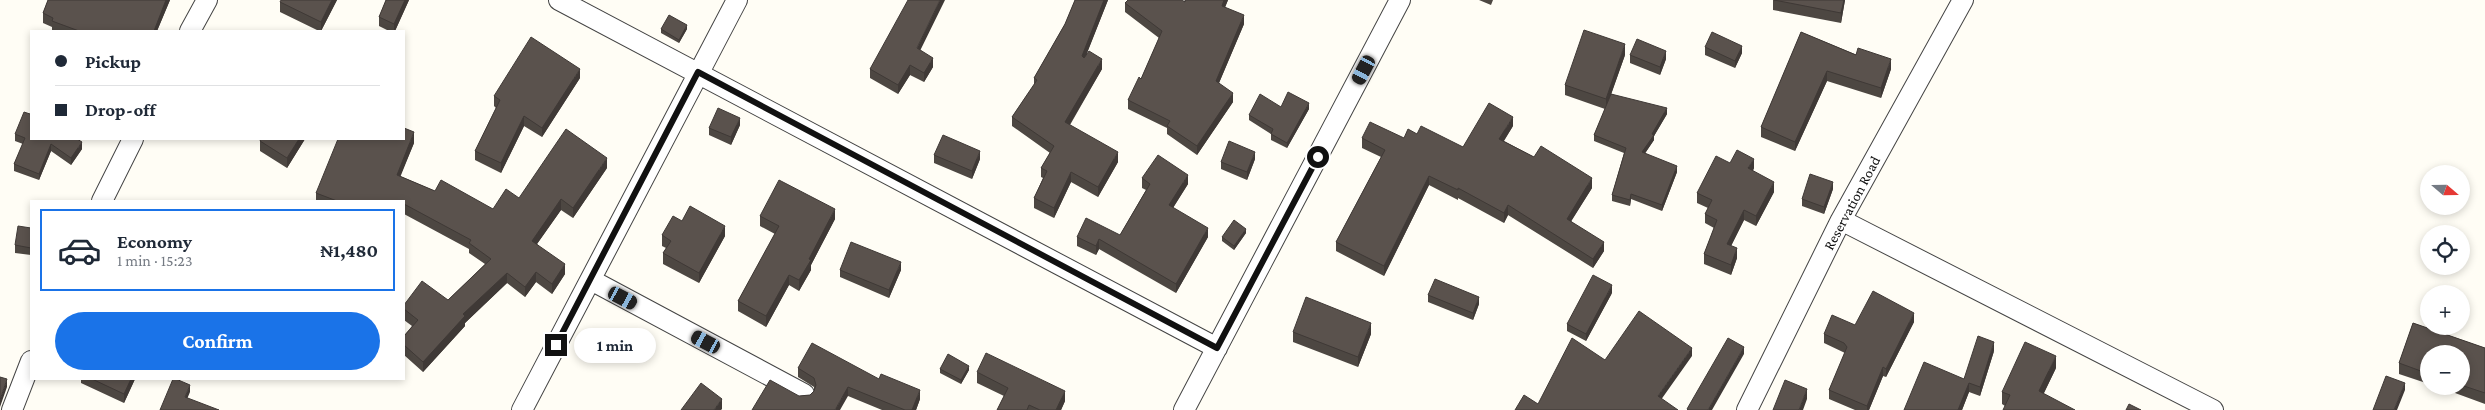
<!DOCTYPE html>
<html lang="en">
<head>
<meta charset="utf-8">
<style>
	:root { --surface:#fff; --page:#f2f2f3; --text:#1f2937; --muted:#747a83; --line:#e0e1e3; --accent:#1a73e8 }
	body { margin:0; font-family:"Crimson Pro",serif; background:var(--page); color:var(--text); height:100vh; display:flex; flex-direction:column; font-size:19px; white-space:nowrap }
	* { box-sizing:border-box; margin:0 }
	p { font-size:16px; color:var(--muted) }
	.icon { flex:none; width:28px; height:28px; fill:none; stroke:currentColor; stroke-width:2; stroke-linecap:round; stroke-linejoin:round }
	.map { position:relative; flex:1; overflow:hidden }
	.panel { position:absolute; left:30px; top:200px; width:375px; height:180px; display:flex; flex-direction:column; background:var(--surface); border-radius:0px; box-shadow:0 2px 8px #0003 }
	.panel>* { flex:none }
	.guide { position:absolute; left:30px; top:30px; width:375px; height:110px; border-radius:0px; box-shadow:0 2px 8px #0003; display:grid; align-content:center; height:110px; padding:0 25px; background:var(--surface) }
	.needle { width:32px; rotate:110deg }
	.tools { position:absolute; left:2420px; top:165px; display:grid; gap:10px }
	.tools a { display:grid; place-items:center; width:50px; height:50px; border-radius:50%; background:var(--surface); box-shadow:0 2px 8px #0003; font-size:25px }
	.end { position:absolute; width:22px; height:22px; margin:-11px; border:6px solid #111; background:#fff; box-shadow:0 0 0 2px #fff }
	.from { border-radius:50% }
	.bubble { position:absolute; height:35px; border-radius:18px; background:var(--surface); box-shadow:0 2px 8px #0003; font-size:16px; font-weight:700; line-height:35px; text-align:center }
	.car { position:absolute; width:15px; height:30px; margin:-15px -8px; border-radius:6px; box-shadow:0 0 4px 1px #0007; background:linear-gradient(#222 24%,#8ab4d8 0 40%,#222 0 76%,#8ab4d8 0 86%,#222 0) }
	.guide b { display:flex; align-items:center; gap:18px; height:48px; font-size:19px }
	.guide b+b { border-top:1px solid var(--line) }
	.guide i { width:12px; height:12px; background:var(--text) }
	ul { padding:9px 0 0; list-style:none }
	li { display:flex; align-items:center; gap:15px; height:82px; margin:0 10px 8px; padding:0 15px; border:2px solid var(--line); border-radius:0px }
	li div { flex:1 }
	li b { display:block; font-size:19px }
	li em { font-style:normal; font-weight:700 }
	li.active { border-color:var(--accent) }
	li>.icon { width:45px; height:45px; stroke-width:1.5 }
	.cta { display:flex; gap:10px; margin-top:auto; padding:10px 25px }
	.cta a { flex:1; height:58px; border-radius:30px; background:var(--accent); color:#fff; font-size:20px; font-weight:700; line-height:58px; text-align:center }
	.map>svg:first-child { display:block }
</style>
</head>
<body>
<div class="map">
<svg width="2485" height="410" viewBox="0 0 2485 410">
	<rect width="100%" height="100%" fill="#fffdf5"/>
	<g fill="none" stroke-linecap="round" stroke-linejoin="round">
		<defs>
			<path id="minor" d="M559 0 1217 348
				M190 31 207 0
				M102 201 133 139
				M1841 220 2213 410
				M591 280 804 394
				M12 410 31 361
				M522 410 737 0
				M1184 410 1400 0
				M1747 410 1841 220 1963 0"/>
		</defs>
		<use href="#minor" stroke="#444" stroke-width="22"/>
		<use href="#minor" stroke="#fff" stroke-width="20"/>
	</g>
	<path fill="#4d4742" d="M48 0H170L157 31H52V27L43 23V13Z
		M337 0 321 31H319L280 12V2Z
		M386 0H409L395 31H389L379 26V17Z
		M1075 0H1108L1086 55 1102 69 1070 125 1118 162 1098 197 1071 182 1054 218 1034 208V198L1043 178 1041 177V168L1050 153 1012 126V117L1034 85V78L1065 24Z
		M1228 0 1225 7 1244 24 1219 83 1233 102 1197 155 1167 134V128L1128 109V100L1141 79 1159 38 1125 12V3Z
		M1479 0H1493L1491 5Z
		M1773 0H1845L1841 23 1773 10Z
		M661 29H687L679 43 661 33Z
		M1801 32 1891 69 1881 98 1827 81 1795 151 1761 137V127Z
		M1705 47 1742 53 1735 68 1705 55Z
		M920 50 933 67 924 82 910 75 898 94 870 78V69Z
		M1625 55 1611 94 1667 114 1654 136V140L1645 153 1677 172 1662 211 1631 199 1630 206 1612 201V195L1624 153 1594 141V135L1605 109 1565 95V85Z
		M1630 55 1666 59 1660 75 1630 63Z
		M580 78 542 137 524 126 501 173 475 160V151L496 108 494 106V96Z
		M1281 107 1309 109 1287 148 1271 140V134L1249 120V115Z
		M740 125 731 145 709 135V128Z
		M1513 126 1504 141 1592 188 1571 221 1604 251 1593 268 1508 215 1504 223 1458 198V200L1429 185 1384 276 1336 251V242L1381 157 1362 148V138H1404L1417 134 1463 147Z
		M15 134 82 149 71 165 51 151 39 180 14 171V164L23 144 15 141Z
		M261 139H305L287 168 260 151V141Z
		M368 139 414 143 400 176 435 191 493 209 519 198 607 168 573 218 561 210 537 244 565 274 552 294 536 282 525 297 507 283 465 323V326L423 372 404 355V336L412 326 404 320V305L448 300 485 264 469 253V249L404 214V216V201H316V193Z
		M934 155 980 159 972 179 934 163Z
		M1255 159 1247 180 1221 169V162Z
		M1730 163 1754 168 1753 171 1774 192 1756 226 1744 220 1731 246 1737 258 1731 275 1704 264V254L1714 228 1705 223V214L1708 208 1697 203V193Z
		M1142 178 1188 184 1173 208 1208 237 1176 293 1099 249 1096 255 1077 246V237L1120 235 1146 190 1142 188Z
		M1833 189 1824 214 1802 206V199Z
		M760 216 835 219 811 265V270L799 291 789 285 766 327 738 311V301L775 234 760 226Z
		M682 221 725 236 699 283 663 264V253L666 248 662 246V235Z
		M31 228V255L15 253V245Z
		M1246 233 1234 250 1222 241V237Z
		M840 270H901L889 298 840 277Z
		M1612 293 1586 341 1567 331V324Z
		M1428 295 1479 304 1473 320 1428 302Z
		M1914 322 1886 377 1883 376 1869 410H1855L1829 399V390L1845 353 1824 343V334L1855 325Z
		M2413 323 2485 348V404L2436 386H2461V354H2429V384L2399 374V363Z
		M1293 332 1371 334 1358 367 1293 342Z
		M1994 351 1980 396 1969 392 1962 410H1904L1964 379Z
		M798 368 879 379 920 399 916 410H882L848 396 752 410 799 396 810 395 814 391V387L798 377Z
		M2056 368 2044 393 2005 406 2002 404V392Z
		M940 369 969 370 961 384 940 373Z
		M977 372 1065 401 1061 410H997L1004 396 977 383Z
		M81 379H135L124 403 81 383Z"/>
	<path fill="#3f3936" d="M166 0H170L157 31H154Z
		M332 0H337L321 31V22Z
		M405 0H409L395 31H394V24Z
		M940 0H945L917 57V48Z
		M1104 0H1108L1082 66V56Z
		M1224 0H1228L1222 15V6Z
		M1844 0H1845L1841 23V13Z
		M1244 15V24L1216 90V81Z
		M687 25V29L679 43V40Z
		M1625 44V55L1606 109V99Z
		M1742 46V53L1735 68V61Z
		M1666 51V59L1660 75V67Z
		M933 58V67L924 82V73Z
		M1102 59V69L1065 132V122Z
		M1891 59V69L1881 98V88Z
		M910 65V75L898 94V85Z
		M580 69V78L542 137V128Z
		M1827 71V81L1795 151V142Z
		M1233 93V102L1197 155V146Z
		M1309 103V109L1287 148V143Z
		M1667 108V114L1654 136V140L1642 158V152L1652 134Z
		M524 116V126L501 173V163Z
		M1513 117V126L1499 148V139Z
		M740 118V125L731 145V137Z
		M414 132V143L397 185V175Z
		M299 139H305L287 168V158Z
		M82 142V149L71 165V158Z
		M51 144V151L39 180V174Z
		M980 151V159L972 179V171Z
		M1118 152V162L1098 197V187Z
		M1255 152V159L1247 180V172Z
		M607 158V168L573 218V208Z
		M1754 159V168L1748 178V168Z
		M1677 166V172L1662 211V205Z
		M1071 172V182L1054 218V208Z
		M1188 175V184L1169 214V205Z
		M1429 176V185L1384 276V266Z
		M1592 178V188L1567 228V219Z
		M1774 182V192L1756 226V216Z
		M1833 182V189L1824 214V207Z
		M1631 194V199L1630 206V200Z
		M561 199V210L532 251V241Z
		M1508 205V215L1504 223V213Z
		M835 209V219L811 265V270L799 291V280L809 259Z
		M1744 210V220L1727 254V244Z
		M725 226V236L699 283V273Z
		M1208 228V237L1176 293V284Z
		M1246 229V233L1234 250V246Z
		M1099 239V249L1096 255V246Z
		M1604 242V251L1593 268V259Z
		M1737 248V258L1731 275V265Z
		M901 262V270L889 298V290Z
		M565 264V274L552 294V284Z
		M536 272V282L525 297V287Z
		M507 273V283L465 323V326L423 372V362L463 314Z
		M789 275V285L766 327V316Z
		M1612 285V293L1586 341V334Z
		M1479 297V304L1473 320V313Z
		M1914 313V322L1886 377V369Z
		M1371 323V334L1358 367V357Z
		M1994 342V351L1980 396V387Z
		M1744 347V354L1712 410H1708Z
		M1692 348V356L1658 404V396Z
		M2056 356V368L2039 403V391Z
		M969 366V370L961 384V380Z
		M1883 367V376L1869 410H1867V406Z
		M7 379V387L0 407V400Z
		M131 379H135L124 403V394Z
		M1969 383V392L1962 410H1958Z
		M2405 383V390L2397 410H2394Z
		M190 385V392L185 404V397Z
		M848 387V396L840 410H835Z
		M1807 389V399L1803 410H1799Z
		M920 390V399L916 410H912Z
		M1065 391V401L1061 410H1056Z
		M722 399V409L721 410H714Z"/>
	<path fill="#5a524d" stroke="#3f3936" d="M48 0H166L154 31H79L52 21 53 18 43 13Z
		M281 0H332L321 22 280 2Z
		M386 0H405L394 24 379 17Z
		M908 0H940L917 48 933 58 924 73 910 65 898 85 870 69Z
		M1075 0H1104L1082 56 1084 58 1089 51 1102 59 1065 122 1118 152 1098 187 1071 172 1054 208 1034 198 1047 171 1041 168 1054 146 1012 117 1037 80 1034 78 1065 24Z
		M1128 0H1182L1185 2V0H1224L1222 6 1244 15 1216 81 1233 93 1197 146 1167 126 1170 121 1128 100 1139 77 1141 79 1162 31 1125 3Z
		M1774 0H1844L1841 13Z
		M669 15 687 25 679 40 661 29Z
		M1584 30 1625 44 1606 99 1565 85Z
		M1712 32 1742 46 1735 61 1705 47Z
		M1801 32 1856 55 1858 48 1891 59 1881 88 1827 71 1795 142 1761 127Z
		M531 37 580 69 542 128 524 116 501 163 475 151 500 100 494 96Z
		M1637 39 1666 51 1660 67 1630 55Z
		M1288 92 1309 103 1287 143 1271 134 1273 129 1249 115 1260 94 1281 107Z
		M1611 94 1667 108 1652 134 1654 135 1642 152 1677 166 1662 205 1631 194 1630 200 1612 195 1626 148 1594 135Z
		M1489 103 1513 117 1499 139 1534 157 1541 146 1592 178 1567 219 1604 242 1593 259 1508 205 1504 213 1458 188V190L1429 176 1384 266 1336 242 1385 150 1362 138 1370 122 1404 138 1408 129 1417 134 1421 126 1463 147Z
		M718 108 740 118 731 137 709 128Z
		M24 112 30 114 31 112V139H77L82 142 71 158 51 144 39 174 14 164 25 138 15 134Z
		M404 128 414 132 397 175 435 191 441 180 493 209 506 189 519 198 566 129 607 158 573 208 561 199 532 241 565 264 552 284 536 272 525 287 507 273 463 314 465 316 423 362 404 345V336L418 320 404 309V305L422 281 448 300 491 259 469 243 471 240 404 204V206V201H337L316 193 338 139H404Z
		M943 135 980 151 972 171 934 155Z
		M261 139H299L287 158 260 141Z
		M1229 141 1255 152 1247 172 1221 162Z
		M1737 150 1754 159 1748 168 1774 182 1756 216 1744 210 1727 244 1737 248 1731 265 1704 254 1717 220 1705 214 1712 200 1697 193 1716 156 1730 163Z
		M1158 155 1188 175 1169 205 1208 228 1176 284 1099 239 1096 246 1077 237 1086 218 1120 235 1150 184 1142 178Z
		M1810 174 1833 182 1824 207 1802 199Z
		M779 180 835 209 809 259 811 260 799 280 789 275 766 316 738 301 779 226 760 216Z
		M690 206 725 226 699 273 663 253 671 241 662 235 673 216 682 221Z
		M1234 220 1246 229 1234 246 1222 237Z
		M18 226 31 228V248L15 245Z
		M851 242 901 262 889 290 840 270Z
		M1593 275 1612 285 1586 334 1567 324Z
		M1435 279 1479 297 1473 313 1428 295Z
		M1873 291 1914 313 1886 369 1883 367 1867 406 1829 390 1847 347 1844 343 1824 334 1832 315 1855 325Z
		M1306 297 1371 323 1358 357 1293 332Z
		M1639 311 1692 348 1658 396 1678 410H1515L1524 395 1538 404 1572 338 1605 360Z
		M2413 323 2485 348V393L2461 385V354H2429V374L2399 363Z
		M1978 336 1994 342 1980 387 1969 383 1958 410H1904L1924 362 1964 379Z
		M1728 338 1744 347 1708 410H1688L1687 409Z
		M2025 342 2056 356 2039 391 2075 410H2003L2010 395 2002 392Z
		M812 343 879 379 881 374 920 390 912 410H905L848 387 835 410H752L770 380 799 396 810 395 814 391 816 385 814 378 798 368Z
		M986 353 1065 391 1056 410H1040L1029 405 1027 410H997L1008 388 977 372Z
		M948 354 969 366 961 380 940 369Z
		M2386 376 2405 383 2394 410H2373Z
		M0 377 7 379 0 400Z
		M92 379H131L124 394Z
		M173 379H176L190 385 185 397 219 410H160Z
		M1785 380 1807 389 1799 410H1773Z
		M701 383 722 399 714 410H681Z
		M2129 404 2141 410H2126Z"/>
	<g fill="none" stroke-linecap="round" stroke-linejoin="round">
		<path stroke="#111" stroke-width="6" d="M556 345 698 72 1217 348 1318 157"/>
	</g>
	<g text-anchor="middle" dominant-baseline="central" stroke-width="5" stroke-linejoin="round" paint-order="stroke">
		<g font-size="15" fill="#111" stroke="#fff">
			<text transform="translate(1852 203) rotate(-62)">Reservation Road</text>
		</g>
	</g>
</svg>
<div class="tools">
<a><svg class="needle" viewBox="-14 -14 28 28"><path d="M0-13l5 13h-10z" fill="#e53935"/><path d="M0 13l5-13h-10z" fill="#747a83"/></svg></a>
<a><svg class="icon" aria-label="locate" viewBox="0 0 24 24"><circle cx="12" cy="12" r="6"/><path d="M12 2v4M12 18v4M2 12h4M18 12h4"/></svg></a>
<a>+</a>
<a>−</a>
</div>
<i class="end from" style="left:1318px;top:157px"></i>
<i class="end" style="left:556px;top:345px"></i>
<div class="bubble" style="left:574px;top:328px;width:82px">1 min</div>
<i class="car" style="left:1364px;top:70px;rotate:208deg"></i>
<i class="car" style="left:623px;top:298px;rotate:118deg"></i>
<i class="car" style="left:706px;top:342px;rotate:298deg"></i>
<div class="guide">
<b><i class="from"></i>Pickup</b>
<b><i></i>Drop-off</b>
</div>
<section class="panel">
<ul>
<li class="active"><svg class="icon" aria-label="car" viewBox="0 0 24 24"><path d="M5 17H2v-5l4-1 3-4h7l3 4 3 1v5h-3M9 17h6M6 11h13"/><circle cx="7" cy="17" r="2"/><circle cx="17" cy="17" r="2"/></svg><div><b>Economy</b><p>1 min · 15:23</p></div><em>₦1,480</em></li>
</ul>
<div class="cta"><a>Confirm</a></div>
</section>
</div>
</body>
</html>
